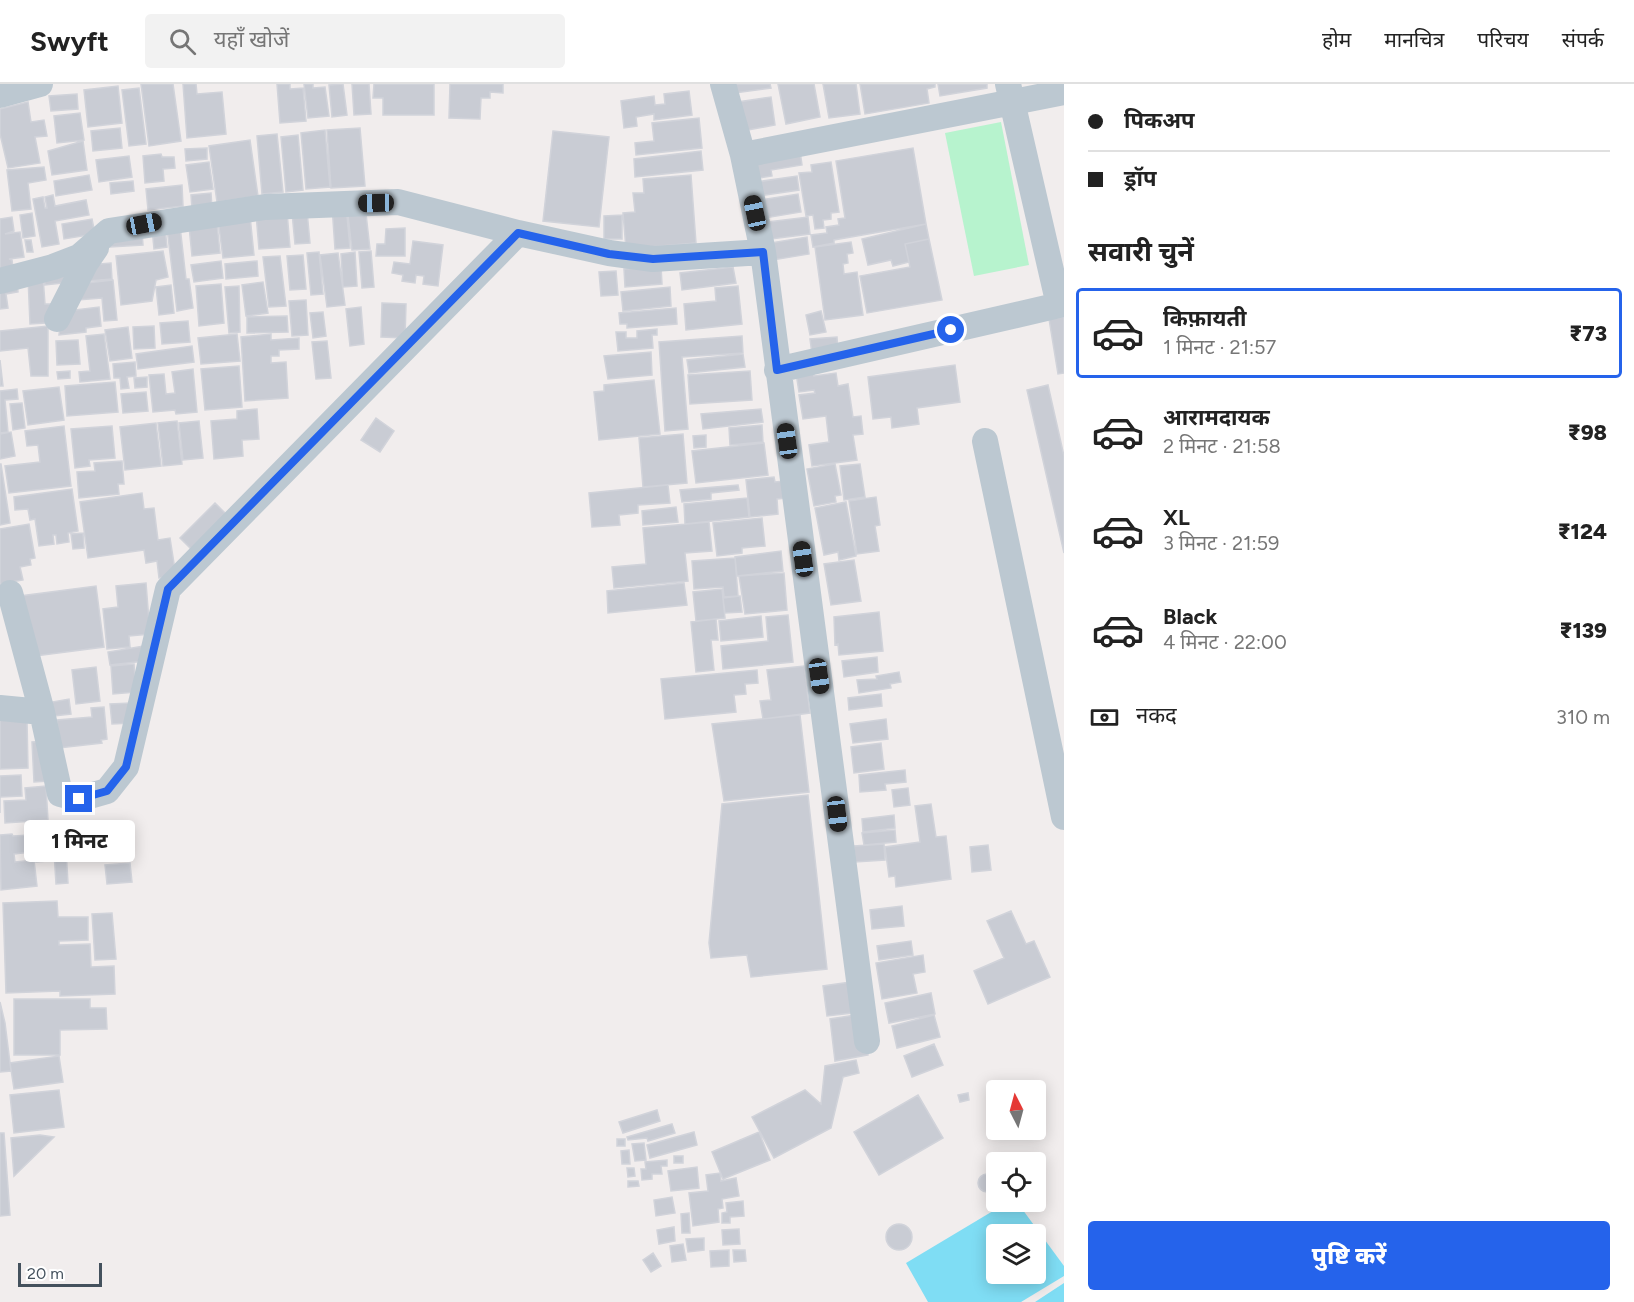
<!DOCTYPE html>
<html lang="hi">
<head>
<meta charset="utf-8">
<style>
	:root { --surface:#fff; --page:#f2f2f2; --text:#222; --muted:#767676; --line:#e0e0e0; --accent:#2563eb }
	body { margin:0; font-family:Figtree,"Noto Sans Devanagari",sans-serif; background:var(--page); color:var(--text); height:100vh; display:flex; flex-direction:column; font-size:22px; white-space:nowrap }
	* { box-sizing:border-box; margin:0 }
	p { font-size:20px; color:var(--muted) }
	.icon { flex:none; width:33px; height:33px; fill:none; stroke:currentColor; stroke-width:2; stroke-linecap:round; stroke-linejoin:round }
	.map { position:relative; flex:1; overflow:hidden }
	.drawer { display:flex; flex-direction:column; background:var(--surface); width:570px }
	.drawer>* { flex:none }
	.banner { display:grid; align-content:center; height:132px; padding:0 24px; background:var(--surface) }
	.needle { width:39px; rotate:354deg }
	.tools { position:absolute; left:986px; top:996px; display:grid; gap:12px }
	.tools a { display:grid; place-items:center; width:60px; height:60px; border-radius:6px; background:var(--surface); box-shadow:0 3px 15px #0003; font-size:30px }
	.scale { position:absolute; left:18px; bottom:15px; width:84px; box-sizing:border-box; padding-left:6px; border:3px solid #44515d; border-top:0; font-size:16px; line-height:21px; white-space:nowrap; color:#44515d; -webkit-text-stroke:4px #fff; paint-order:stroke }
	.end { position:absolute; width:27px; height:27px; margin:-14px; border:8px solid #2563eb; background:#fff; box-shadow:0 0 0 3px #fff }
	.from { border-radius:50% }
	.bubble { position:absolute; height:42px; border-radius:6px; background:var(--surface); box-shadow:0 3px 15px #0003; font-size:20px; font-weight:800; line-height:42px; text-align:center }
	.car { position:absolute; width:18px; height:36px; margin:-18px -9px; border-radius:8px; box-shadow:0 0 4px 2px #0007; background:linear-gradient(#222 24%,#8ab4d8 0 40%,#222 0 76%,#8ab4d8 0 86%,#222 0) }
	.banner b { display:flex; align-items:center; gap:21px; height:57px; font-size:22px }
	.banner b+b { border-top:2px solid var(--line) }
	.banner i { width:15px; height:15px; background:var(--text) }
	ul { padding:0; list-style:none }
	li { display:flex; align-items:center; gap:18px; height:90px; margin:0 12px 9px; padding:0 12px; border:3px solid transparent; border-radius:6px }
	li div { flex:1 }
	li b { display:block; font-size:22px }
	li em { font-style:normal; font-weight:800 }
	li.active { border-color:var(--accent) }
	li>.icon { width:54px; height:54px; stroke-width:1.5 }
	h2 { padding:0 24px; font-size:27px; line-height:72px }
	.pay { display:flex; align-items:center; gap:15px; height:66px; padding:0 24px; font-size:22px }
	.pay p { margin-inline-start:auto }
	.button { display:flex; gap:12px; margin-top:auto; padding:12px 24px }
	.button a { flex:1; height:69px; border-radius:6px; background:var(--accent); color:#fff; font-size:24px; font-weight:800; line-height:69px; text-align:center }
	header { display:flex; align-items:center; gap:36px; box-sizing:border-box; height:84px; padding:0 30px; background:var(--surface); border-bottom:2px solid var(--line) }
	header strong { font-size:28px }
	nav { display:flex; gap:33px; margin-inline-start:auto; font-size:21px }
	.search { width:420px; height:54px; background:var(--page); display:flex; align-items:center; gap:15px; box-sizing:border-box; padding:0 21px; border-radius:6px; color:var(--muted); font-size:22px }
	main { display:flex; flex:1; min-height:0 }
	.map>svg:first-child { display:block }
</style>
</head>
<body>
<header>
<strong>Swyft</strong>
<div class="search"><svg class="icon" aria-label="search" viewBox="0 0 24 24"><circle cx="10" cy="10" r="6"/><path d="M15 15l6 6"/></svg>यहाँ खोजें</div>
<nav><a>होम</a><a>मानचित्र</a><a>परिचय</a><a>संपर्क</a></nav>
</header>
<main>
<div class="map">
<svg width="1064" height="1218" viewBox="0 0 1064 1218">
	<rect width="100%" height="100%" fill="#f1eded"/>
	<path fill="#b7f3ce" d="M1001 38 1029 181 974 192 945 49Z"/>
	<path fill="#7fddf4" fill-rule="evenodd" d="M1008 1118H1017L1064 1182V1192L1021 1218H928L906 1179ZM996 1150H1035V1190H996Z
		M1064 1199V1218H1035Z"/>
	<path fill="#c9ccd4" stroke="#d1d3da" stroke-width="1.5" d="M141 0H173L181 57 149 62Z
		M183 0H196L197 10 222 8 226 50 187 54Z
		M277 0H290V5L303 4 306 37 280 39Z
		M304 0H313V4L325 3 329 32 308 34Z
		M343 0 347 31 332 33 329 1Z
		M352 0H369L371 30 354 31Z
		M374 0H434V31H383V14H373Z
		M450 0H503V9L490 8V14H481L480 35 449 34Z
		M734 0H770L771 4 735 9Z
		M778 0H814L820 33 786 40Z
		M823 0H856L860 30 829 34Z
		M860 0H935V3L927 5 929 19 865 30Z
		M938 0H987V4L940 12Z
		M118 2 122 39 88 43 84 6Z
		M139 4 146 60 129 62 122 6Z
		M689 7 692 31 654 36V30L636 33 637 42 624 44 621 17 654 12 655 21 665 20 664 10Z
		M77 10 78 25 51 27 49 12Z
		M771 13 775 41 742 47 738 18Z
		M28 18 31 38 44 36 47 52 35 53 40 79 8 84 0 50V25Z
		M80 29 84 56 57 59 54 32Z
		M699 34 702 64 636 71 635 59 654 57 652 39Z
		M120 44 122 64 93 67 91 47Z
		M360 44 365 102 331 104 327 46Z
		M325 46 330 103 306 105 301 49Z
		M553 47 609 53 599 143 543 137Z
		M277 50 283 108 262 110 257 52Z
		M298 51 303 106 286 108 281 53Z
		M250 56 258 112 217 118 209 62Z
		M83 57 87 86 52 91 48 67Z
		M207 64V75L186 77 185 65Z
		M913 64 926 140 834 156V159L813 163 811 151 827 149 826 143 839 141 838 135 845 134 836 77Z
		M701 67 703 86 635 93 634 75Z
		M800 67 802 81 771 86 772 92 753 95 750 76Z
		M161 70 162 73H174L175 84 163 85 164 97 145 99 143 72Z
		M129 72 132 93 99 98 96 76Z
		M209 78 213 105 190 108 186 81Z
		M831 78 839 128 831 129V135L823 136 824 144 815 145 813 131 806 132 799 89 812 88 811 81Z
		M44 83 46 96 28 99 31 125 12 127 7 86Z
		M89 91 92 106 56 112 54 97Z
		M691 91 696 159 626 165 623 129 635 128 633 109H644L643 95Z
		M797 92 799 106 758 112 756 98Z
		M133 97 134 107 111 110 110 99Z
		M182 101 183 122 148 126 146 105Z
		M211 109 212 124 192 125 191 111Z
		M798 110 801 128 765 134 761 116Z
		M53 111 55 122 86 116 89 131 55 137 59 160 42 163 33 115 43 113 45 124H47L45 113Z
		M346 121 350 164 335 165 332 122Z
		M365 121 370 165 352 166 347 123Z
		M307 127 310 159 295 160 292 129Z
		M287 128 290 163 259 165 256 130Z
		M32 129 35 152 23 154 20 131Z
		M622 131V155H604V132Z
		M250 132 254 171 223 174 218 135Z
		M12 133 14 147 5 150 20 148 24 173 9 175 12 176 14 191 0 187V135Z
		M808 133 810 150 771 155 768 138Z
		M92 135 95 150 64 155 62 140Z
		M217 139 220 169 192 172 189 142Z
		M926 140 929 155 905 160 909 178 893 182 891 176 868 181 862 155Z
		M180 142 186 195H189L193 224 177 227 167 144Z
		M165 143 167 163 154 165 152 144Z
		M405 144V172H376L377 160H385L386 145Z
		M142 148 143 161 110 163 109 150Z
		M807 153 809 170 773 176 770 159Z
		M929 155 942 216 867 229 860 192 910 183 905 160Z
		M25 156H31L33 168H27Z
		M413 157 443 161 438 202 423 200 424 192 416 191 415 199 402 197 403 191 392 189 394 178 410 180Z
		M851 158 853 169 847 170 848 179 843 180 844 190 857 188 863 231 825 236 815 163Z
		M163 167 168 193 156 196 152 217 121 221 116 172Z
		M371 167 374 203 362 204 359 168Z
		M319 168 323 210 311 211 307 169Z
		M355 168 357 202 343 203 341 170Z
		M338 169 345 221 327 223 320 171Z
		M303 171 306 205 290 206 287 172Z
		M280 172 286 222 269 223 263 173Z
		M221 177 223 194 194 198 191 181Z
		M257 177 258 192 226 195 225 180Z
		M111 179 112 195 88 197 87 181Z
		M661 182 662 200 625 203 624 185Z
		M733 183 736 199 682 206 680 189Z
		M70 186 71 198 45 201 44 189Z
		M616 187 618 211 601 212 599 188Z
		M28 193H43L45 220H51L46 239 30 240Z
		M113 196 117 236 104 237 102 214 78 216 77 200Z
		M17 198 18 208 6 210 8 224 0 225V201Z
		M263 198 268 229 246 232 242 201Z
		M221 200 224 239 199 242 196 202Z
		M171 201 174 229 159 231 156 203Z
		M239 202 240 248 229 249 225 203Z
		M738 202 742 240 686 246 684 220 716 217 715 204Z
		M670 203 671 222 623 227 621 208Z
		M306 216 308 251 292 252 289 217Z
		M382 219 406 220 405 254 381 253Z
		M99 223 101 242 86 244V248L59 251 61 235 67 227Z
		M361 223 364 260 350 262 346 225Z
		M676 224 677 240 627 244V240H620L619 229Z
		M821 227 826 248 810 251 806 231Z
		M323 228 326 252 313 254 310 229Z
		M287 232 288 248 247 249V233Z
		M1064 233V289L1058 290 1049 235Z
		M188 237 190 258 162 260 160 239Z
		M48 242V292H31L28 264 0 267V247Z
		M154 242 155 264 134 265 133 243Z
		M128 243 132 274 110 277 105 246Z
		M657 245V251H652L653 264 618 267 616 248H626V254H637V247Z
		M104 250 110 295 80 298 79 288 90 287 86 252Z
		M237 250 240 277 201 280 198 254Z
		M271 250V256L299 254V265L279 266V272H271V279L286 278 288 314 245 317 241 253Z
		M742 252 743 269 682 273 688 345 665 347 659 258Z
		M837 253 838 268 812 270 810 255Z
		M78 256 80 280 57 281 56 257Z
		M327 257 331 294 316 295 312 258Z
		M192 262 194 278 138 285 136 270Z
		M651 268 652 291 608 295 604 272Z
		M743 270 745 283 689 289 687 276Z
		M0 276 3 302H0Z
		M135 278 136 292 127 293 129 304 121 305 120 294H114L113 280Z
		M955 281 960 318 917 324 919 340 892 344 891 333 873 335 868 293Z
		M239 282 242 323 205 326 201 285Z
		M193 285 197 328 176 330 175 326 153 328 149 291 164 290 166 310 175 309 172 288Z
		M813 286 814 292 836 289 838 302 848 300 853 333 861 332 863 350 853 351 857 376 812 382 809 361 829 358 826 332 803 335 799 311 815 309 814 306 799 308 796 289Z
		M70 287V294L58 295 57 288Z
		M750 287 752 316 690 320 688 291Z
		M147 293V303L135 304 134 294Z
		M654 296 660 350 599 356 594 308 604 307V301Z
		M115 298 118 328 67 332 65 302Z
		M1048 301 1064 372V469L1027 306Z
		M59 303 64 336 28 341 23 307Z
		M17 305 18 315 5 316 8 348 0 349V307Z
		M146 308 148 327 123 329 121 310Z
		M22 319 25 344 13 346 10 320Z
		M257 325 259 355 242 356 243 372 214 375 211 337 237 335V327Z
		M761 325 763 338 703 345 701 330Z
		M376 334 394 347 380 368 361 356Z
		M177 337 182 380 163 382 158 339Z
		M199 337 203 374 183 376 179 339Z
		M156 339 161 382 125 386 120 343Z
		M762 341 763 358 730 361 729 344Z
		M64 342 71 402 9 409 5 382 40 378 38 361 27 362 25 347Z
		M112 342 115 374 89 376 90 382 75 384 71 345Z
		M11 348 15 372 0 375V350Z
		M683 350 687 399 643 403 639 354Z
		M706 351V363L694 364 693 352Z
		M764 359 768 391 696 399 692 367Z
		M122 377 124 400H118L119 410 79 414 77 388 95 387 94 379Z
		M1 380 10 439 0 441V380Z
		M835 380 841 411 835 412 836 418 814 422 807 385Z
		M860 380 865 413 844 416 840 382Z
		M774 393 775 398 784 397 786 414 777 415 778 430 750 433 746 396Z
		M668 401 670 419 638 421V429L619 431 620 441 592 443 589 409Z
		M738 401 739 406 711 409V415L682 418 680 406Z
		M72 405 78 447 68 449 69 458 57 460 56 451H53L54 460 39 462 35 435 30 436 28 425 15 426 14 413Z
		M142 409 144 425 154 424 158 456 170 454 176 492 159 494 157 477 146 479 144 466 88 474 80 418Z
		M876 413 880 441 875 442 879 467 857 470 849 417Z
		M747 414 749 433 685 440 684 420Z
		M846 418 856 472 839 476 838 468 824 471 815 424Z
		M215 419 230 434 195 469 180 454Z
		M676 423 678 438 643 441 642 427Z
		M762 434 765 462 742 464V469L717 472 713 439Z
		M709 438 712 467 685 469 688 497 614 504 612 483 646 480 643 444Z
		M29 440 35 474 30 475 31 481 20 483 23 496 0 500V445Z
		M83 449 84 464 73 465 71 450Z
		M781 467 783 487 737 492 735 473Z
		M735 474 738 512 724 513 723 503 694 505 692 477Z
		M854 476 861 517 831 521 824 480Z
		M784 489 787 526 745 530 739 492Z
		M146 499 150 550 129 552 130 563 107 565 103 525 118 523 116 502Z
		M684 499 687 521 608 529 607 507Z
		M96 502 104 563 28 573 20 512Z
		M722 505 725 534 696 537 693 508Z
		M740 512 742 528 725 529 723 514Z
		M879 528 883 567 839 571 838 560 835 561 834 533Z
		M788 531 793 578 723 585 721 562 768 557 766 533Z
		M761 532 763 553 721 557 719 537Z
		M716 535 718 556H711L714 586 696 588 691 538Z
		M150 561 145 577 110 581 108 568Z
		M877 573 878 588 844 593 842 577Z
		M134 580 136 608 113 610 111 582Z
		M804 582 810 629 763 635 760 617 771 616 767 586Z
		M96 583 100 617 76 620 72 586Z
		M757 586 758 599 745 600 746 610 734 611 736 628 665 635 661 595Z
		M899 588 901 598 890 600 891 604 859 609 857 596 877 595 876 592Z
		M881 610 882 622 849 626 848 614Z
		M69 615 71 630 54 632 52 618Z
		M131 619 132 639 112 640 110 620Z
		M104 623 107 655 101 656 102 659 59 664 57 636 92 633 91 624Z
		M800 631 809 708 724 717 712 640Z
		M886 635 888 655 853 659 850 640Z
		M0 636H27L28 684 0 685Z
		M47 657 49 697 34 698 32 658Z
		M881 659 884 685 854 689 851 663Z
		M905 686 906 698 885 700 886 706 860 708 859 691Z
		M21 691 22 712 0 713V729V692Z
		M46 702 48 736 5 739 4 717 26 716 25 704Z
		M908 704 910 721 894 723 892 706Z
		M808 711 827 885 751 893 747 871 711 874 709 859 722 720Z
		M931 720 936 753 946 752 951 795 896 803 895 792 889 793 885 763 920 758 915 722Z
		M894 731 895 744 863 748 862 735Z
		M895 746 896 758 864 761 862 749Z
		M12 750 13 752 29 751 30 768 14 770 15 778 34 776 37 802 1 806 0 751Z
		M45 750 47 777 36 778 33 751Z
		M884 760 885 776 855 778 854 762Z
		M988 761 991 786 972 788 970 763Z
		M66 766 68 799 56 800 54 767Z
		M130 779 132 798 107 800 105 781Z
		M57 817 58 833H88V856L59 857V861L90 860 91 883 114 882 115 910 60 912V907L6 909 3 819Z
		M902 822 904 842 872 845 870 826Z
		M1011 827 1026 860 1034 857 1050 893 988 920 974 887 1004 874 987 837Z
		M112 829 116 875 95 876 92 830Z
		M911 857 913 871 879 876 877 862Z
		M923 871 925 888 913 890 917 909 882 915 876 879Z
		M857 897 861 928 827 932 823 902Z
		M931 909 935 930 889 939 885 919Z
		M14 915H90V924H106L107 945 60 946V971H14Z
		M0 918 5 939 11 987 0 988Z
		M861 930 868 971 835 977 830 935Z
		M934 931 940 953 897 964 892 942Z
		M934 960 943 981 912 993 904 972Z
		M59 972 63 998 14 1005 10 979Z
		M856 976 859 989 843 993 831 1044 774 1074 752 1033 805 1006 821 1020 825 982Z
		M59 1006 64 1043 14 1049 10 1011Z
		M968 1009 969 1016 960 1018 958 1011Z
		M918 1011 943 1054 879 1091 854 1048Z
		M657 1026 660 1037 623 1049 619 1038Z
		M672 1040 675 1049 648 1057 647 1054 628 1056 627 1053Z
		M694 1048 697 1061 650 1074 647 1061Z
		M759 1048 770 1076 723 1095 712 1068Z
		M0 1049H4L10 1131 0 1132Z
		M40 1051 54 1053 14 1092 11 1054Z
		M617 1055H625V1062H617Z
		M644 1059 646 1076 635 1077 632 1060Z
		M629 1066 630 1080H622L621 1067Z
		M674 1072H683V1079H674Z
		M667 1076V1082H661L662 1090H652V1095L642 1096 641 1085H646L645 1078Z
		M697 1083 699 1104 671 1107 668 1087Z
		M627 1084H634L635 1092 628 1093Z
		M720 1089 721 1097 736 1094 739 1112 722 1115 723 1124 718 1125 719 1138 693 1142 689 1109 708 1107 706 1091Z
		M978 1099a9 9 0 1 1 18 0a9 9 0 1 1-18 0Z
		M628 1097H638L639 1102 628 1103Z
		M672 1113 675 1129 656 1132 654 1116Z
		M743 1117 744 1132 730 1133V1139H722V1129L727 1128 726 1119Z
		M689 1129 690 1149H682L681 1130Z
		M886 1153a13 13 0 1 1 26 0a13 13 0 1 1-26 0Z
		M674 1143 675 1157 659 1160 657 1146Z
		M739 1145 740 1160 723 1161 722 1146Z
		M704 1154V1166L688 1168 686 1155Z
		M683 1160 686 1176 672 1178 670 1162Z
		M729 1166V1182L711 1183 710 1167Z
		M733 1166H745L746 1177 734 1178Z
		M653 1169 661 1182 651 1188 643 1176Z"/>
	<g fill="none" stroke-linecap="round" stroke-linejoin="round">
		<path stroke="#bcc8d1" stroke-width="26" d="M723 0 743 71 763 168 867 957
			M1008 0 1059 221
			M0 11 40 0
			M743 71 1064 8
			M518 149 609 169 653 175 763 168
			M0 197 53 183 79 173 109 147 265 123 398 118 518 149 168 505 126 683 107 707 79 715 60 710 42 628 0 624
			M57 235 85 180 96 164
			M777 286 1064 220
			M985 357 1064 733
			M10 509 42 628"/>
	</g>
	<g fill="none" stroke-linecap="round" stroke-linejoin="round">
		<path stroke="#2563eb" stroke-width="8" d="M79 715 107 707 126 683 168 505 518 149 609 170 653 175 763 168 777 286 951 246"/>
	</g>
</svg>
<div class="tools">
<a><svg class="needle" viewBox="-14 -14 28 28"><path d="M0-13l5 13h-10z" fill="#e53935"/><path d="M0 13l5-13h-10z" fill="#767676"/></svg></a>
<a><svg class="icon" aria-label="locate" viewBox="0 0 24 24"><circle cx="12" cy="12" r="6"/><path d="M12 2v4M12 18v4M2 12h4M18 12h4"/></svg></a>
<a><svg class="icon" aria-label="layers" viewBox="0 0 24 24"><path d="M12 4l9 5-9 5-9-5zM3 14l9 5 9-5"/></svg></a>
</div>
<div class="scale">20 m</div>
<i class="end from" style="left:951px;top:246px"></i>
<i class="end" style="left:79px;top:715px"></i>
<div class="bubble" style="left:24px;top:736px;width:111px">1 मिनट</div>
<i class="car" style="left:376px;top:119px;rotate:269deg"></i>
<i class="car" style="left:755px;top:129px;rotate:348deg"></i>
<i class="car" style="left:144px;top:140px;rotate:79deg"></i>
<i class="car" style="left:787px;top:357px;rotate:352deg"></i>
<i class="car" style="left:803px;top:475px;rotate:352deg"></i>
<i class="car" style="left:819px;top:592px;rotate:172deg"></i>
<i class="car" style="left:837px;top:730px;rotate:173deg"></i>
</div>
<section class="drawer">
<div class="banner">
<b><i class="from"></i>पिकअप</b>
<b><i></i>ड्रॉप</b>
</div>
<h2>सवारी चुनें</h2>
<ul>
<li class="active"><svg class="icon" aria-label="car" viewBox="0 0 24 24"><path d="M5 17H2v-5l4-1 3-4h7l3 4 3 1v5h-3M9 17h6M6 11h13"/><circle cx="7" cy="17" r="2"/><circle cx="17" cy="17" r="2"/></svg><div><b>किफ़ायती</b><p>1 मिनट · 21:57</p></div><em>₹73</em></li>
<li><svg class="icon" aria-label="car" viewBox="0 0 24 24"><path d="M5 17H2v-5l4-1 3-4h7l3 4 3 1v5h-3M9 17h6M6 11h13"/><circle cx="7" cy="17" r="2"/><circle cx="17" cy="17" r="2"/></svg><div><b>आरामदायक</b><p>2 मिनट · 21:58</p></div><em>₹98</em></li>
<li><svg class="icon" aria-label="car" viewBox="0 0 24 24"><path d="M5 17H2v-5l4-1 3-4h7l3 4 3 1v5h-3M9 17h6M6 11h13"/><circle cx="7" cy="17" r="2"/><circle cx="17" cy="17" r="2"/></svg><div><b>XL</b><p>3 मिनट · 21:59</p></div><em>₹124</em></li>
<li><svg class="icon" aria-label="car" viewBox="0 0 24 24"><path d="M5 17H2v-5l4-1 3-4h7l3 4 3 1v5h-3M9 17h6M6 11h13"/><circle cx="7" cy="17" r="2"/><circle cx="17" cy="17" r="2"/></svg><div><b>Black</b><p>4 मिनट · 22:00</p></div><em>₹139</em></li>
</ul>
<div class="pay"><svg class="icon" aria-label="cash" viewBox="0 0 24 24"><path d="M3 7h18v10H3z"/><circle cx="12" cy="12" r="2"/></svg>नकद<p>310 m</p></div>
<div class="button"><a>पुष्टि करें</a></div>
</section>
</main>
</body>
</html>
